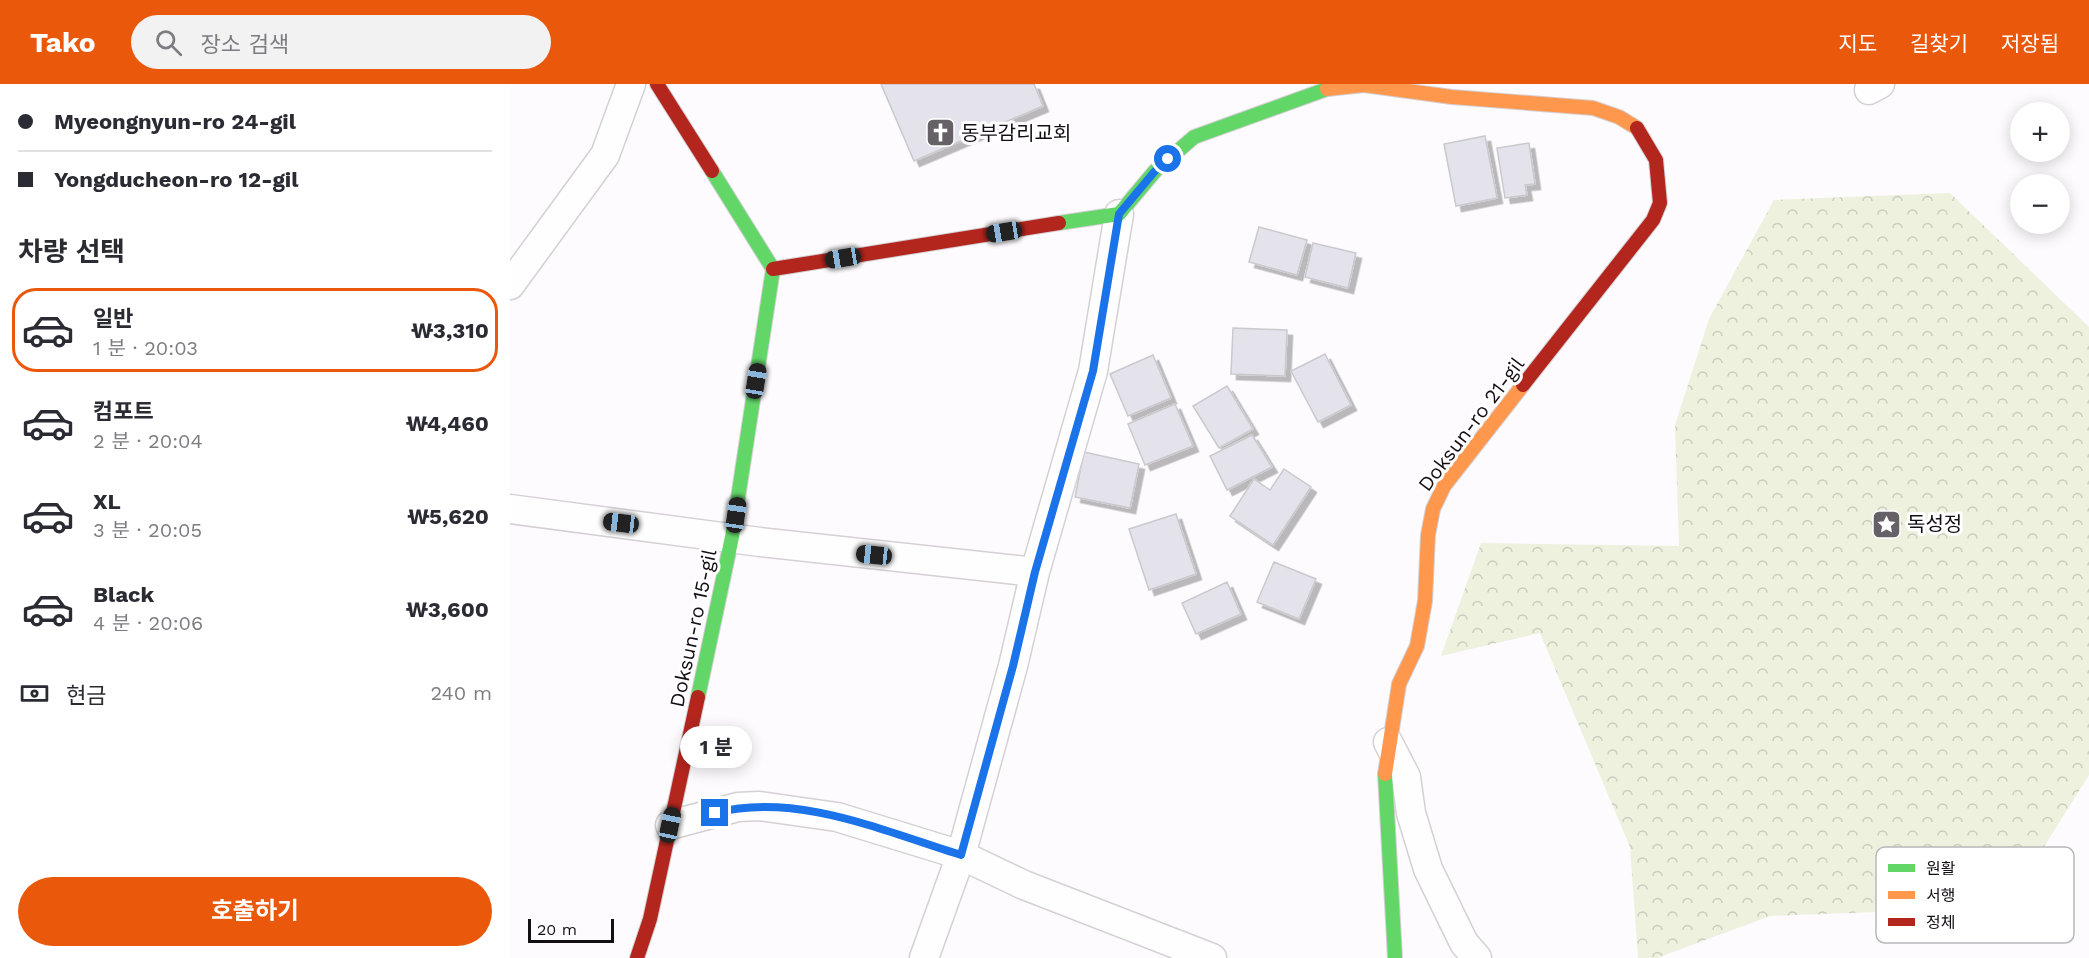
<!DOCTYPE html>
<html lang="ko">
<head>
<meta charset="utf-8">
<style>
	:root { --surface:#fff; --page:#f2f2f3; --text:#2b2b33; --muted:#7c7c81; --line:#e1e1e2; --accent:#ea580c }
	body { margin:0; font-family:"Work Sans","Noto Sans KR",sans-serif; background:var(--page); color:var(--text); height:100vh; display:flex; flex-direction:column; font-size:22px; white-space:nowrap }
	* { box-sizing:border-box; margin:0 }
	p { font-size:20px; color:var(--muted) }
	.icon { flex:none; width:33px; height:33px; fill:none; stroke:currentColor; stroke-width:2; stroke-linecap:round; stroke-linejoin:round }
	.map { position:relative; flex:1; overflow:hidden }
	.side { display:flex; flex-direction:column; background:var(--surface); width:510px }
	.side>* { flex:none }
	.banner { display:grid; align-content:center; height:132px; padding:0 18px; background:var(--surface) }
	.tools { position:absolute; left:1500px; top:18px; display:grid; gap:12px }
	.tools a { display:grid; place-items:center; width:60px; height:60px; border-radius:50%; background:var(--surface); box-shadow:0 3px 15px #0003; font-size:30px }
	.scale { position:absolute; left:18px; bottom:15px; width:86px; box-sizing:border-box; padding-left:6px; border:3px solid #140e15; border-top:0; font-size:16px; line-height:21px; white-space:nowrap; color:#140e15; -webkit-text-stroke:4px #fff; paint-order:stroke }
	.end { position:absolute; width:27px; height:27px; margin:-14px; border:8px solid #1a73e8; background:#fff; box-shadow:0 0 0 3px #fff }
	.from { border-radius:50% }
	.bubble { position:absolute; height:42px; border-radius:21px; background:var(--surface); box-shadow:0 3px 15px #0003; font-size:20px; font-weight:700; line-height:42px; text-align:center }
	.car { position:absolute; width:18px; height:36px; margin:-18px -9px; border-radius:8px; box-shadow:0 0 4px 2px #0007; background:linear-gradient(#222 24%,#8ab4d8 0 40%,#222 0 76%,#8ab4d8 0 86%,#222 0) }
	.banner b { display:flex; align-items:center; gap:21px; height:57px; font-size:22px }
	.banner b+b { border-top:2px solid var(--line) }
	.banner i { width:15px; height:15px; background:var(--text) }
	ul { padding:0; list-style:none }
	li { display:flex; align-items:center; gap:18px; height:84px; margin:0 12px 9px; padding:0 6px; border:3px solid transparent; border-radius:24px }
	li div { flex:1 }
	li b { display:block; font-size:22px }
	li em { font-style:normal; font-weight:700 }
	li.on { border-color:var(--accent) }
	li>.icon { width:54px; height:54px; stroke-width:1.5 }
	h2 { padding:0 18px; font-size:27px; line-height:72px }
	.pay { display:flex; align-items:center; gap:15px; height:66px; padding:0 18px; font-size:22px }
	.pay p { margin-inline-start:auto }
	.action { display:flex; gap:12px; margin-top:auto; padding:12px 18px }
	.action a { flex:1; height:69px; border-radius:36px; background:var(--accent); color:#fff; font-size:24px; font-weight:700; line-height:69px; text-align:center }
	header { display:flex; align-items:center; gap:36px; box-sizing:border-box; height:84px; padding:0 30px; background:var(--accent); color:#fff }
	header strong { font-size:28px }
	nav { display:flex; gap:33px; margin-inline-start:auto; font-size:21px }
	.search { width:420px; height:54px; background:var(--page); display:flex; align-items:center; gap:15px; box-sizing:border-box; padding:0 21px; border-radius:33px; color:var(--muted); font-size:22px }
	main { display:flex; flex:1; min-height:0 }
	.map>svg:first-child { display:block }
</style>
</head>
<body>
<header>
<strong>Tako</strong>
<div class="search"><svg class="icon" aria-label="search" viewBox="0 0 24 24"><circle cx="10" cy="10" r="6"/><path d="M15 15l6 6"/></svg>장소 검색</div>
<nav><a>지도</a><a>길찾기</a><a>저장됨</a></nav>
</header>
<main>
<section class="side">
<div class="banner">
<b><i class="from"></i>Myeongnyun-ro 24-gil</b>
<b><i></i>Yongducheon-ro 12-gil</b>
</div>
<h2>차량 선택</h2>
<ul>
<li class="on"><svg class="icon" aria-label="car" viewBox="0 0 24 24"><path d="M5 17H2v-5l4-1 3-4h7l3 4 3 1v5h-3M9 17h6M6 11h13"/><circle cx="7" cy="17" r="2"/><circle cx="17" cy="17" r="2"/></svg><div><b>일반</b><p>1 분 · 20:03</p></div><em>₩3,310</em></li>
<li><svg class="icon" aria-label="car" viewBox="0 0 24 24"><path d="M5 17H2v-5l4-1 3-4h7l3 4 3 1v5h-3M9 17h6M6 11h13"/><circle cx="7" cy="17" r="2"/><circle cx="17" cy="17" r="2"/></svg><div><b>컴포트</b><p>2 분 · 20:04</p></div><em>₩4,460</em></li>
<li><svg class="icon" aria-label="car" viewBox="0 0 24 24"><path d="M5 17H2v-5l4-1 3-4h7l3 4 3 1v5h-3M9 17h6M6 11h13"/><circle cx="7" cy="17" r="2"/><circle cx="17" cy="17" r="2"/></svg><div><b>XL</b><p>3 분 · 20:05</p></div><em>₩5,620</em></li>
<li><svg class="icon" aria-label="car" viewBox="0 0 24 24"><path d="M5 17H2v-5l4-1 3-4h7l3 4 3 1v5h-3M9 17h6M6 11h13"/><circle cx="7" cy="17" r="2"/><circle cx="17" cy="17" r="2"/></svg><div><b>Black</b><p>4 분 · 20:06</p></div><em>₩3,600</em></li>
</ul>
<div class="pay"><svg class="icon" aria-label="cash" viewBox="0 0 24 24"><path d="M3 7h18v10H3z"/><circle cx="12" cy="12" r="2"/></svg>현금<p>240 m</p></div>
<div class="action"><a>호출하기</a></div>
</section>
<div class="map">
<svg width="1579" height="874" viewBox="0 0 1579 874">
	<defs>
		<pattern id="forest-crowns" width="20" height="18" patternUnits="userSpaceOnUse" patternTransform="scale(1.5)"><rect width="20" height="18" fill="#edf1de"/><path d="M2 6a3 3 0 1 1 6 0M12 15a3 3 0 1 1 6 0" fill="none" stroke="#cacdbe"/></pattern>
		<filter id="shadow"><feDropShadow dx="5.5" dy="5.5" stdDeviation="0" flood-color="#0004"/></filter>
	</defs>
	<rect width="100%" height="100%" fill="#fdfbfd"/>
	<path fill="url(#forest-crowns)" d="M1440 109 1579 243V691L1496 823 1260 832 1147 874H1128L1120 763 1030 549 931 572 971 459 1169 462 1165 341 1199 235 1264 116Z"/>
	<path fill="#e4e3ec" stroke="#cac9ce" stroke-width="1.5" filter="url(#shadow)" d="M371 0H524L533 22 404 77Z
		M975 52 987 114 946 122 934 60Z
		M1019 59 1025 100 1015 101 1017 111 995 114 987 64Z
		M749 143 797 156 787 191 739 178Z
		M803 159 846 169 838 204 795 193Z
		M723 244 777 246 775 292 721 290Z
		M815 270 841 321 808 338 781 287Z
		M643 271 661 314 618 332 600 290Z
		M717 302 743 345 709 364 683 322Z
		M665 320 683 362 635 381 618 340Z
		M742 351 762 383 717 406 700 372Z
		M574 368 629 380 620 424 565 413Z
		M774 385 801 403 763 461 720 432 744 395 760 406Z
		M666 430 686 490 639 506 619 445Z
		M764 478 806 495 789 535 747 518Z
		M717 498 731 530 686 550 672 519Z"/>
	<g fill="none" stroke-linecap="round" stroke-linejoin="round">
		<defs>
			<path id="street" d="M1359 6 1370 0
				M0 201 95 71 121 0
				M0 425 250 458 525 488
				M878 658 896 693 901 729 918 785 954 859 967 874
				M160 741 228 723 249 722 327 733 451 771 514 801 702 874
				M414 874 451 771 503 582 525 488 583 287 609 130"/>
			<path id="fast" d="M549 139 609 130 645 87 684 53 817 5
				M188 613 222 453 263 185 202 87
				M875 690 885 874"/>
			<path id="slow" d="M817 5 854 1 942 13 1083 24 1109 33 1127 44
				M875 690 889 600 907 562 915 517 918 451 923 425 934 402 1013 301"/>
			<path id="jam" d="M147 0 202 87
				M263 185 549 139
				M1013 301 1143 136 1150 119 1146 76 1127 44
				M127 874 140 835 188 613"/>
		</defs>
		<use href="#street" stroke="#d4d0d4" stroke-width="31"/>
		<use href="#fast" stroke="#d4d0d4" stroke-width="16"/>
		<use href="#slow" stroke="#d4d0d4" stroke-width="16"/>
		<use href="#jam" stroke="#d4d0d4" stroke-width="16"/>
		<use href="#street" stroke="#fffeff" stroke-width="28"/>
		<use href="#fast" stroke="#63d668" stroke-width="14"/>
		<use href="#slow" stroke="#ff974d" stroke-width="14"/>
		<use href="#jam" stroke="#b3261e" stroke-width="14"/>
	</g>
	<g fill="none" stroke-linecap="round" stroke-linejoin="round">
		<path stroke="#1a73e8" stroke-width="8" d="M205 729C287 708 373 747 451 771L503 582 525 488 583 287 609 130 645 87 658 75"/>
	</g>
	<defs>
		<symbol id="church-square" viewBox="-11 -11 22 22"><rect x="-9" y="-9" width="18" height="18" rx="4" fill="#666166" stroke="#fff"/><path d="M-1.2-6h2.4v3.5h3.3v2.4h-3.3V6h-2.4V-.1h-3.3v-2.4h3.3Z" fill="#fff"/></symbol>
		<symbol id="sight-square" viewBox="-11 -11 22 22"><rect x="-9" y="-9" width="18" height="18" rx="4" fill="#666166" stroke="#fff"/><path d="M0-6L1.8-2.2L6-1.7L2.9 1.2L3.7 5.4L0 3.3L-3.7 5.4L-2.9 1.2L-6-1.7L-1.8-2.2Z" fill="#fff"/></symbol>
	</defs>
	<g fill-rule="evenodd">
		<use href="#church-square" x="414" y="32" width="33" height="33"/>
		<use href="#sight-square" x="1360" y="424" width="33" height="33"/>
	</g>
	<g text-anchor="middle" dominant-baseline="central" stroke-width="6" stroke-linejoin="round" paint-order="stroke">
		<g font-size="20" fill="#140e15" stroke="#fff" text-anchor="start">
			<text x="451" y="49">동부감리교회</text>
			<text x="1397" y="440">독성정</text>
		</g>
		<g font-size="20" fill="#140e15" stroke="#fff">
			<text transform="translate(961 340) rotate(-53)">Doksun-ro 21-gil</text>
			<text transform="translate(183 544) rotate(-78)">Doksun-ro 15-gil</text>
		</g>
	</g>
	<rect x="1366" y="763" width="198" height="96" rx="9" fill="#fff" stroke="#b8b7b9" stroke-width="1.5"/>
	<rect x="1378" y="780" width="27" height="8" fill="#63d668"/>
	<rect x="1378" y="807" width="27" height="8" fill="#ff974d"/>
	<rect x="1378" y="834" width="27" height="8" fill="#b3261e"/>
	<g font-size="16" fill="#140e15">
		<text x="1416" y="790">원활</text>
		<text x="1416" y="817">서행</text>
		<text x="1416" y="844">정체</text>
	</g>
</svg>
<div class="tools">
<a>+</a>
<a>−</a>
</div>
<div class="scale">20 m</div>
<i class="end from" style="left:658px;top:75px"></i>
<i class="end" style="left:205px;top:729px"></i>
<div class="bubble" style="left:170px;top:642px;width:72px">1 분</div>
<i class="car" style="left:494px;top:148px;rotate:261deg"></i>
<i class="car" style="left:333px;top:174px;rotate:261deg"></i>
<i class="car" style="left:246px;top:297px;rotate:9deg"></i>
<i class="car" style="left:226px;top:431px;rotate:8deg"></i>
<i class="car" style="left:111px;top:439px;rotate:277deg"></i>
<i class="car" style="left:364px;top:471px;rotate:276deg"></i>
<i class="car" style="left:160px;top:741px;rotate:12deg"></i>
</div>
</main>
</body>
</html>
